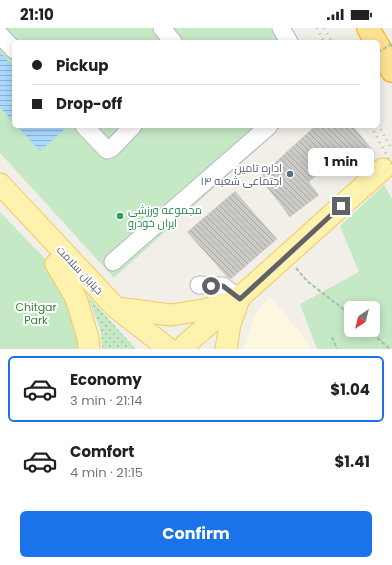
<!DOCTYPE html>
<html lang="en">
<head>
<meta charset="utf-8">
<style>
	:root { --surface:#fff; --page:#f2f2f2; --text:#202124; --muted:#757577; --line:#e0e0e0; --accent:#1a73e8 }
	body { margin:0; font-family:Poppins,Cairo,sans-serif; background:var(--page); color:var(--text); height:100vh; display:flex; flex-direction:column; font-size:15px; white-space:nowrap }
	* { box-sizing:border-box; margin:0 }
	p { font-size:13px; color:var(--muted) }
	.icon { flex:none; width:22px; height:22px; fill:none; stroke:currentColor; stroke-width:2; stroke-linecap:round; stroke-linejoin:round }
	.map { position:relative; height:321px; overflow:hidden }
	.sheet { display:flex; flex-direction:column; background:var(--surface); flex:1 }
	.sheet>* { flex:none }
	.top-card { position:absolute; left:12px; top:12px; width:368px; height:88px; border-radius:6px; box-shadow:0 2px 10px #0003; display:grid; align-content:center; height:88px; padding:0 20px; background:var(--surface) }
	.needle { width:26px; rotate:215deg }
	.buttons { position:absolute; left:344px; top:273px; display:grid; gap:8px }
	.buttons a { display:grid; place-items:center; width:36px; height:36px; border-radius:6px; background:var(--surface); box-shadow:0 2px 10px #0003; font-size:20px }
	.end { position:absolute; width:18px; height:18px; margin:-9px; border:5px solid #5f6368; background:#fff; box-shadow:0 0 0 2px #fff }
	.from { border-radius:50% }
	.bubble { position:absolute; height:28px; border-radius:6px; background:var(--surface); box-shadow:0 2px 10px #0003; font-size:13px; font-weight:700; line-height:28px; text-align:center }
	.top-card b { display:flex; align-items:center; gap:14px; height:38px; font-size:15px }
	.top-card b+b { border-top:1px solid var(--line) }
	.top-card i { width:10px; height:10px; background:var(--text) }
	ul { padding:7px 0 0; list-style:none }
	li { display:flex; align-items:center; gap:12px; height:66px; margin:0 8px 6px; padding:0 12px; border:2px solid transparent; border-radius:6px }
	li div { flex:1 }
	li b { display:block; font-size:15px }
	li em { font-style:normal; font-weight:700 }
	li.current { border-color:var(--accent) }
	li>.icon { width:36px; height:36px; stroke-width:1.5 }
	.button { display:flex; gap:8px; margin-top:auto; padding:8px 20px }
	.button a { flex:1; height:46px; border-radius:6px; background:var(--accent); color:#fff; font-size:16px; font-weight:700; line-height:46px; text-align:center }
	.status { display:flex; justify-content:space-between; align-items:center; height:28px; padding:0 20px; background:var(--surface); direction:ltr }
	.status svg { height:11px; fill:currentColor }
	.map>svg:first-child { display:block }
</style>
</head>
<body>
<div class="status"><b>21:10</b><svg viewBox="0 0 49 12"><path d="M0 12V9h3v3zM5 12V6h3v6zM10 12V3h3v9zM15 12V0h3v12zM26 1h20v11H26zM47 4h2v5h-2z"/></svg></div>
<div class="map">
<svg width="392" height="321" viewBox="0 0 392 321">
	<defs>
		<pattern id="grass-dots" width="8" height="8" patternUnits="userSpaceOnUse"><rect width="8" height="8" fill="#c5e8c5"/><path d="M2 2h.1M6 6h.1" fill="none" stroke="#a3c0a4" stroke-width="1.8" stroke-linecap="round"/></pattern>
		<pattern id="water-rules" width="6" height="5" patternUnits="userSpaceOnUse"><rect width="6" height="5" fill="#aadaff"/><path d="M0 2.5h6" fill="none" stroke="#8eb4d2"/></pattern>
		<pattern id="building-back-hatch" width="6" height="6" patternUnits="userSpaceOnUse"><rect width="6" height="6" fill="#cccac5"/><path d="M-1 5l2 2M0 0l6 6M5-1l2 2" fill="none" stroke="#a9a8a4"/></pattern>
	</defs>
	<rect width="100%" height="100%" fill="#f1efe8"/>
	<path fill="#fef7e0" d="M270 268 311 318 308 321H243L255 286Z"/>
	<path fill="url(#grass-dots)" d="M88 268 136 321H102L101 304Z"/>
	<path fill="#c5e8c5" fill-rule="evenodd" d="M0 0H286L294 14H14V98H282L114 250 0 125Z
		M384 157 392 171V321H317L300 276 359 244 340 198ZM351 280H373V302H351Z
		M0 184 55 241 70 275 79 315 78 321H0Z"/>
	<path fill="url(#water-rules)" d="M0 24 14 40V95L0 79Z
		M17 98H66L67 99 40 123Z"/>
	<path fill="url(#building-back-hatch)" d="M315 98H353L375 125 359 142 342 125 309 154 319 167 290 189 259 149Z
		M235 163 277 211 231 251 227 249 187 204Z"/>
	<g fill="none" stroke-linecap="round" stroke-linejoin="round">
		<defs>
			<path id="minor" d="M162 0 173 14
				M281 0 289 14
				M0 7 14 22
				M84 98 107 122 112 120 133 98
				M113 234 269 98
				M199 257 223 258 240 271"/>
			<path id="major" d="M0 156 116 280 169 321
				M56 236 76 270 88 310 89 321
				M117 280 171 287 203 282 230 274
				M183 321 186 316C253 259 317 199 383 141
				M226 321 230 296 239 271"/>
			<path id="highway" d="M368 0 376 14
				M378 17 392 43"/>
		</defs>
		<use href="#minor" stroke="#b5b8bc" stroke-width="19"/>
		<use href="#major" stroke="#f2c960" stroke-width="23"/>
		<use href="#highway" stroke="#f9ab00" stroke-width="24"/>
		<path stroke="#9cc7a9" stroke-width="2" stroke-dasharray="4 2" stroke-linecap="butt" d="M296 240 307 253 351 287
			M368 302 390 321
			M332 309 337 321"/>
		<use href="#minor" stroke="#fff" stroke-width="17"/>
		<use href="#major" stroke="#fff2af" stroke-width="21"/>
		<use href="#highway" stroke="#fde293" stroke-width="22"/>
		<path stroke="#b6b7b8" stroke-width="3" stroke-dasharray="1 5" stroke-linecap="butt" d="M317 0 324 14
			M324 0 332 14
			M378 96 392 121
			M371 98 392 137"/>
		<path stroke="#9cc7a9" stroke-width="2" stroke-dasharray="4 2" stroke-linecap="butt" d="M378 24 392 16"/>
	</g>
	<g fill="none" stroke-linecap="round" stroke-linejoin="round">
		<path stroke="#5f6368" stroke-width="5" d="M211 258H223L240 271 341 178"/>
	</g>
	<circle fill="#5c6f8a" stroke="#fff" stroke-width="1.5" cx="290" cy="146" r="4"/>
	<circle fill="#2e9e5b" stroke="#fff" stroke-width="1.5" cx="120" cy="188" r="4"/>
	<g text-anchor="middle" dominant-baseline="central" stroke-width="4" stroke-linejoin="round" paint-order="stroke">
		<g font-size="11" fill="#4e5e75" stroke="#fff" text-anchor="end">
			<text x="282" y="140">اداره تامین<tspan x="282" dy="13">اجتماعی شعبه ۱۴</tspan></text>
		</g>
		<g font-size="11" fill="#27864d" stroke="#fff" text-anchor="start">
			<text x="128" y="182">مجموعه ورزشی<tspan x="128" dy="13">ایران خودرو</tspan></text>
		</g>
		<g font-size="11" fill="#5f6368" stroke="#fff">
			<text transform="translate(80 242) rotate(47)">خیابان سلامت</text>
		</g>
		<g font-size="11" fill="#348238" stroke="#fff">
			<text x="36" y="279">Chitgar<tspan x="36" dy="13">Park</tspan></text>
		</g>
	</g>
</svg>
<div class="buttons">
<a><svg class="needle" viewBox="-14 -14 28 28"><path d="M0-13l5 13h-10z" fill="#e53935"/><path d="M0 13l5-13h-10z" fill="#757577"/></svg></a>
</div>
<i class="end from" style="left:211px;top:258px"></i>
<i class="end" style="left:341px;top:178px"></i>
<div class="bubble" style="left:308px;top:120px;width:66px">1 min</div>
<div class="top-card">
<b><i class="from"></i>Pickup</b>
<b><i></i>Drop-off</b>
</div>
</div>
<section class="sheet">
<ul>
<li class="current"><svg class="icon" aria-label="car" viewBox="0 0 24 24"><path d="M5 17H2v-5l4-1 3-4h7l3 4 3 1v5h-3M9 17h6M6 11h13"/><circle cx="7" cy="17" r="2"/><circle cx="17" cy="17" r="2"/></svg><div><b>Economy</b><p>3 min · 21:14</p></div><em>$1.04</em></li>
<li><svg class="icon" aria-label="car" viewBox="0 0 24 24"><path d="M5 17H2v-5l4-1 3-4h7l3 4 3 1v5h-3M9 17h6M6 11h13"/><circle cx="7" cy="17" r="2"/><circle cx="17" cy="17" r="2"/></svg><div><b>Comfort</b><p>4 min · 21:15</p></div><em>$1.41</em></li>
</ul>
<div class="button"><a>Confirm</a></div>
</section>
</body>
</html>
